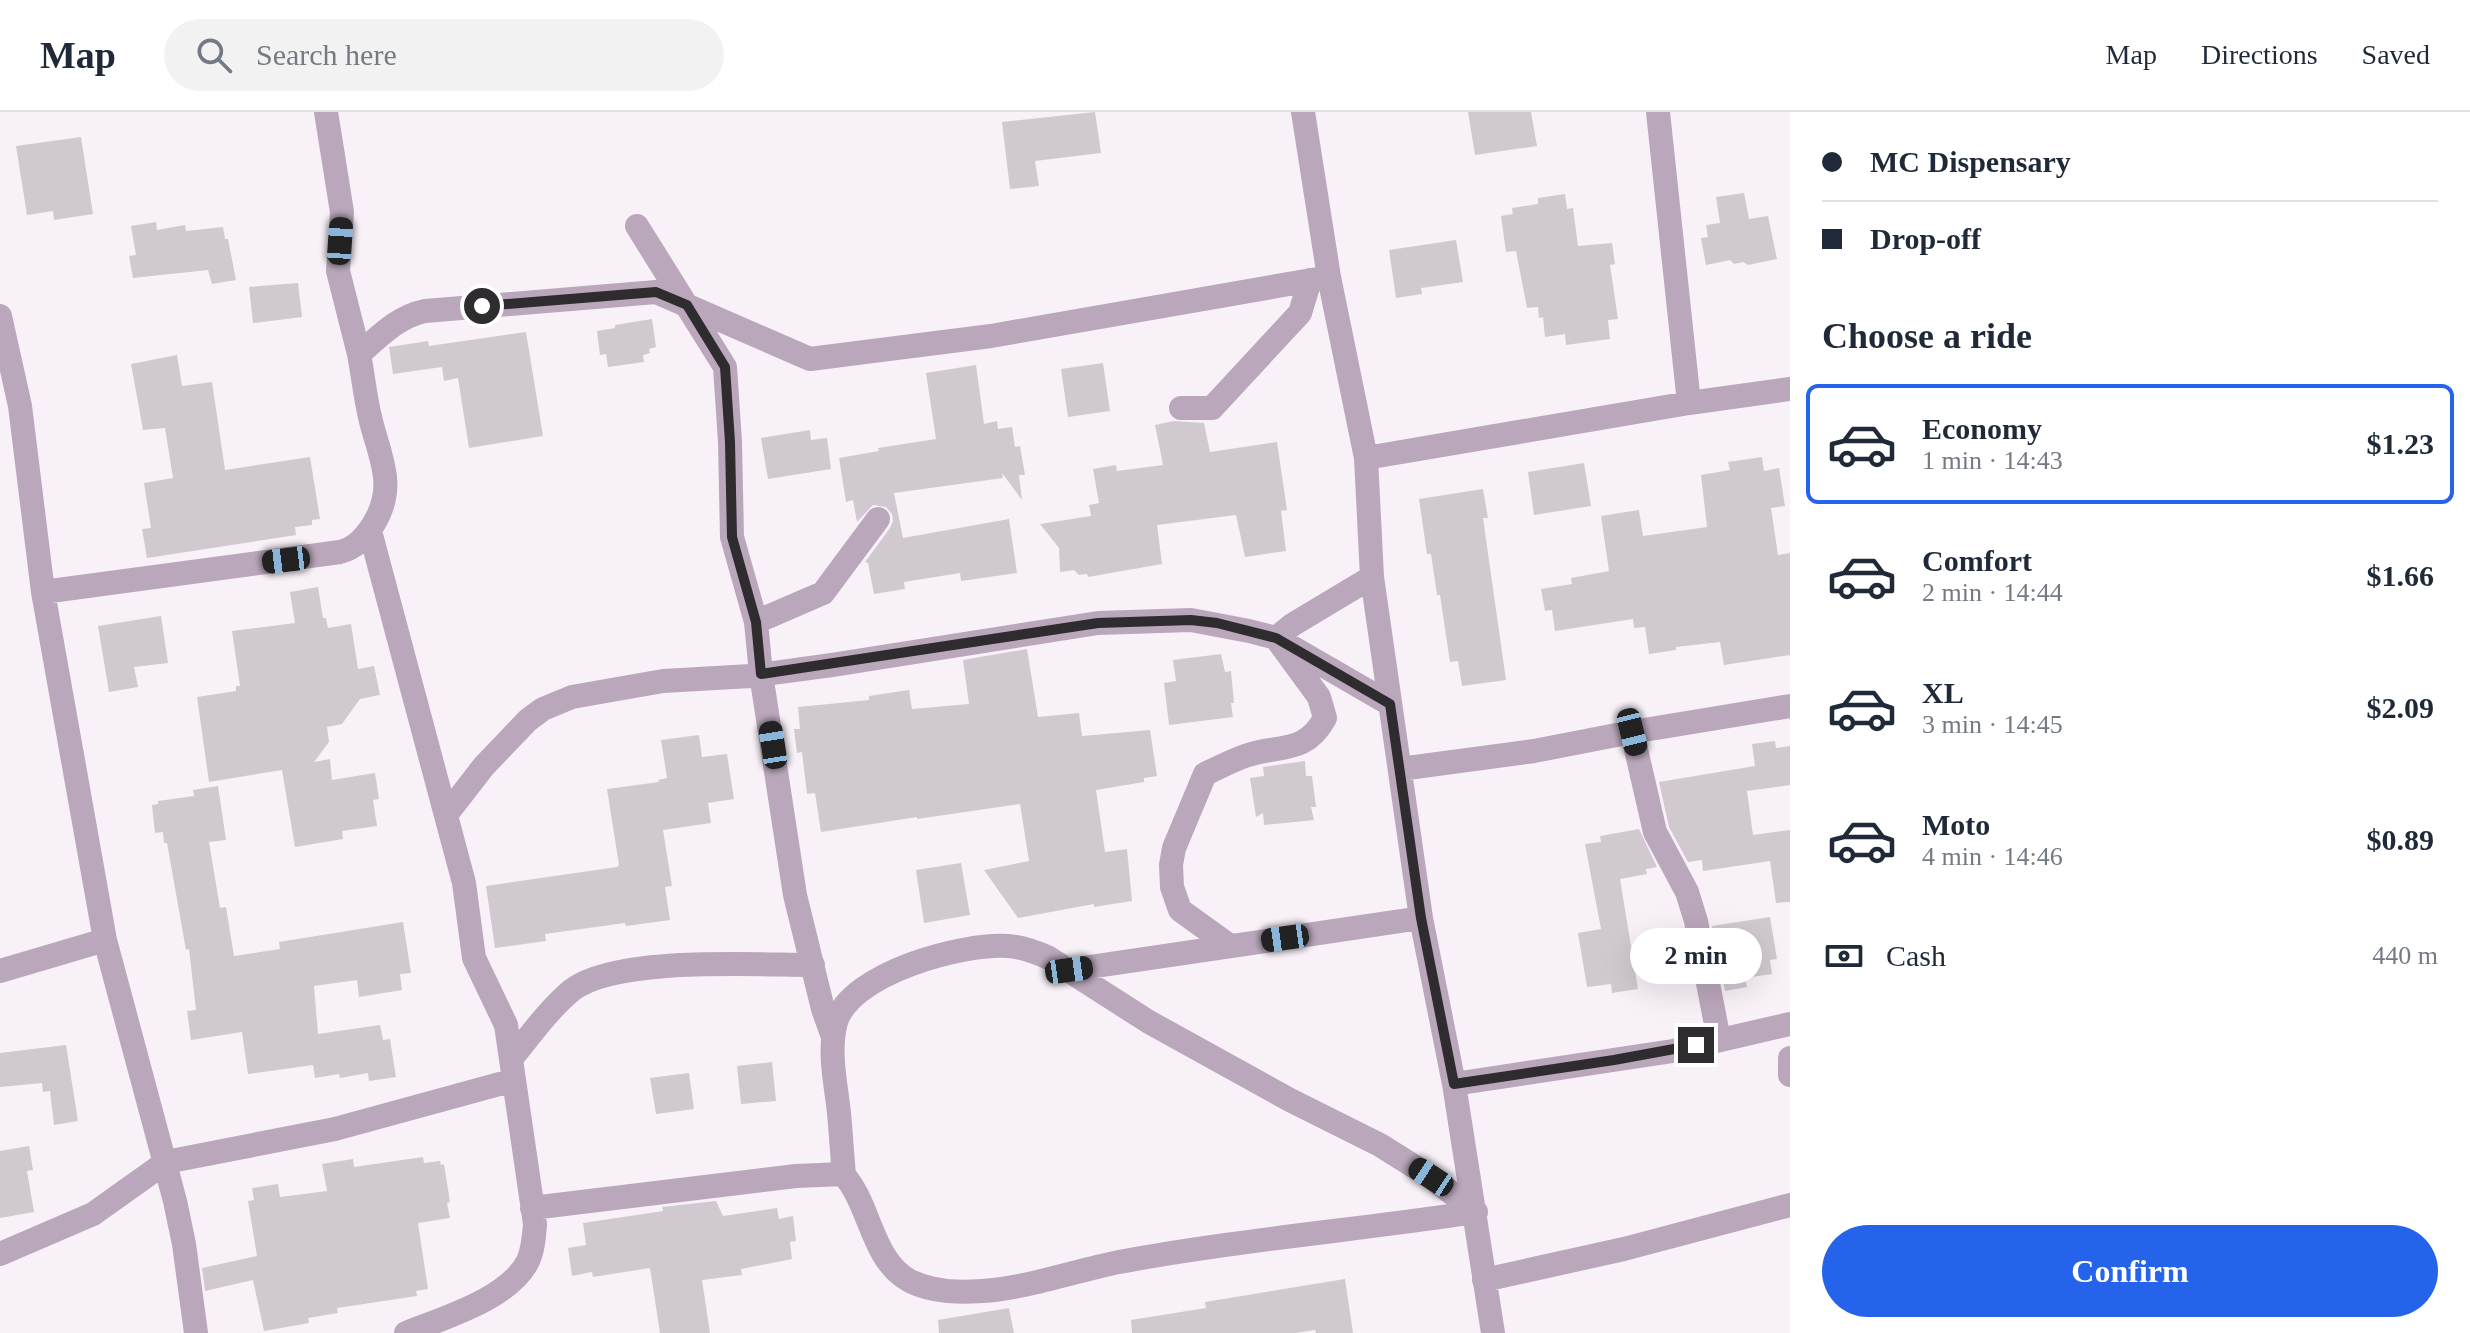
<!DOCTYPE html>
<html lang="en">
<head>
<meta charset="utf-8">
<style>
	:root { --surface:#fff; --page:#f2f2f3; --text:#1f2937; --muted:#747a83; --line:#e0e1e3; --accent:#2563eb }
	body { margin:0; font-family:Georgia,serif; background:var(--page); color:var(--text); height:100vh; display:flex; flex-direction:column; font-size:30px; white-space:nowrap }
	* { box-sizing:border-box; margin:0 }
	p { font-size:26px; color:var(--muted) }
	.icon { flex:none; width:44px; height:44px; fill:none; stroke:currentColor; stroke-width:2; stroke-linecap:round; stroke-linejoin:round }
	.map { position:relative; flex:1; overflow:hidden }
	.panel { display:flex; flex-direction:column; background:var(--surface); width:680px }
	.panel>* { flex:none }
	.guide { display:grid; align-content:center; height:176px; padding:0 32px; background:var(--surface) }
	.end { position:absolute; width:36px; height:36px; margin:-18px; border:10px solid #2e2c2e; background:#fff; box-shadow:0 0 0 4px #fff }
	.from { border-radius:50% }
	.bubble { position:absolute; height:56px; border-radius:28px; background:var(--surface); box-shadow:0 8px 32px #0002; font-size:26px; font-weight:700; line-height:56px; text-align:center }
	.car { position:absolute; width:24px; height:48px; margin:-24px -12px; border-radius:10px; box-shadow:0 0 6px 2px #0007; background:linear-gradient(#222 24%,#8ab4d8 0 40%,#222 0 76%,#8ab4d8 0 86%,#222 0) }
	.guide b { display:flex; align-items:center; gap:28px; height:76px; font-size:30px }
	.guide b+b { border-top:2px solid var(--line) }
	.guide i { width:20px; height:20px; background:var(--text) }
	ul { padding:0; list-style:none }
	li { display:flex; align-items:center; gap:24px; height:120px; margin:0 16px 12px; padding:0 16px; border:4px solid transparent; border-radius:12px }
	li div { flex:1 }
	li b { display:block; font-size:30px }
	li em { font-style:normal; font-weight:700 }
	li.active { border-color:var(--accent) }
	li>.icon { width:72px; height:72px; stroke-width:1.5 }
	h2 { padding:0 32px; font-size:36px; line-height:96px }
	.pay { display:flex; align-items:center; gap:20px; height:88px; padding:0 32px; font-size:30px }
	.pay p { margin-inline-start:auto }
	.primary-button { display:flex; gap:16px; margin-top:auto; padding:16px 32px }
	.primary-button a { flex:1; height:92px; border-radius:48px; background:var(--accent); color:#fff; font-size:32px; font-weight:700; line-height:92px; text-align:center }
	header { display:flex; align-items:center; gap:48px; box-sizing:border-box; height:112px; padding:0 40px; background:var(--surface); border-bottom:2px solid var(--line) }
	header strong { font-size:38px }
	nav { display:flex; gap:44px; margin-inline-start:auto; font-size:28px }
	.search { width:560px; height:72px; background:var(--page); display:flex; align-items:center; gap:20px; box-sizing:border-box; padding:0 28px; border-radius:44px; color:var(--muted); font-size:30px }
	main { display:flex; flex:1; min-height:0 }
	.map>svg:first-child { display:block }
</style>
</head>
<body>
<header>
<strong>Map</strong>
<div class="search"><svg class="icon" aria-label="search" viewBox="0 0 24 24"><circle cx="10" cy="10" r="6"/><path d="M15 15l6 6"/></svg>Search here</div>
<nav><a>Map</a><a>Directions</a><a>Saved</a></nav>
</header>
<main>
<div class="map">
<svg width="1790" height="1221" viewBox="0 0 1790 1221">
	<rect width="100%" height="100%" fill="#f8f2f8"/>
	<path fill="#d0cad0" d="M1095 0 1101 41 1035 49 1039 74 1010 77 1002 10Z
		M1468 0H1531L1537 34 1475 43Z
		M81 25 93 102 54 108 53 99 27 103 16 34Z
		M1744 81 1749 107 1768 104 1777 147 1748 153 1743 150 1734 152 1730 148 1706 153 1701 126 1708 125 1706 113 1720 111 1716 85Z
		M1565 82 1567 97 1573 96 1578 134 1612 131 1615 152 1610 153 1618 207 1608 208 1610 227 1566 233 1565 222 1545 225 1543 205 1539 206 1538 195 1527 196 1516 139 1506 140 1501 104 1513 102 1512 96 1538 92V86Z
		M156 110 157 118 185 113 186 119 223 115 225 127H228L236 168 212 172 208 158 133 166 129 144 136 143 131 114Z
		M1456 128 1463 170 1421 176 1422 182 1396 186 1389 138Z
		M298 171 302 205 253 211 249 175Z
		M652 207 656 235 649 237 650 241 643 243 644 250 608 255 606 242 600 243 597 219 615 216V213Z
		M526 220 543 324 469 336 458 266 444 269 442 255 393 262 389 235 428 229 429 234Z
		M177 243 182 274 212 270 225 358 310 345 320 407 312 408V413L295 415 296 423 147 446 142 417 151 416 144 371 173 366 165 316 143 318 131 252Z
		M1103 251 1110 299 1068 305 1061 257Z
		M976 253 984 312 997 309 998 317 1012 315 1015 335 1020 334 1025 363H1019L1022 388 1002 361 1003 366 894 381 903 426 1009 407 1017 461 961 469 960 461 904 470 905 477 874 482 868 451 865 450 890 416 893 409 892 402 886 395 873 393 857 410 853 388 846 390 839 346 879 339 878 336 936 327 926 261Z
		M1174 309 1204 311 1210 340 1277 330 1287 398 1281 399 1286 439 1245 445 1236 403 1157 413 1162 452 1088 465 1087 462 1079 463 1074 458 1060 460 1059 436 1040 412 1091 404 1089 393 1099 391 1093 357 1116 353 1117 359 1163 353 1155 313Z
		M810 318 811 328 827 326 831 357 768 367 761 326Z
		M1762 345 1764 359 1779 356 1785 394 1771 396 1778 443 1790 441V543L1724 553 1720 530 1676 535V538L1649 542 1645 515 1634 516 1633 507 1555 519 1552 498 1545 499 1541 477 1572 472 1571 466 1609 459 1601 404 1639 398 1643 424 1707 415 1701 363 1730 358 1728 350Z
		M1584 351 1591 394 1534 403 1528 360Z
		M1483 377 1488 406H1483L1506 568 1462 574 1458 549 1450 550 1440 483H1437L1431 442H1427L1419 387Z
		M318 475 323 506H326L328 516 351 512 358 557 374 554 380 583 360 587 342 612 327 615 329 630 314 650 330 647 332 668 375 661 379 687 373 688 377 714 342 719 343 727 295 735 282 658 209 670 197 585 236 579V574H240L232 519 295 511 290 480Z
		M161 504 168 551 134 555 138 575 109 580 98 514Z
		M1027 537 1038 605 1079 601 1082 624 1150 618 1157 664 1144 666V670L1096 678 1105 740 1127 737 1132 789 1094 795V792L1018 806 984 758 1029 749 1020 692 917 707V705L821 720 815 681 807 682 802 640 797 641 794 617H800L798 595 869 588V584L909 578 912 597 969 592 963 548Z
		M1221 542 1225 560 1231 559 1234 591H1231L1233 605 1169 613 1164 571 1176 569 1173 548Z
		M699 623 702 645 727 642 734 687 708 691 711 711 663 718 672 774 665 775 670 808 626 814 625 811 545 822 546 829 495 836 486 774 617 755 619 753 607 677 659 670 658 668 667 666 661 628Z
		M1775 629 1776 636 1790 634V673L1747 679 1753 723 1790 718V790L1776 791 1770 749 1703 759 1702 748 1688 750 1669 715 1659 670 1755 654 1752 632Z
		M1305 649 1306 664H1312L1316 695H1311L1314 708 1264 713 1263 701 1256 705 1250 666 1264 664 1263 655Z
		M218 674 226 728 209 730 220 796 226 795 234 844 280 837 279 830 403 810 411 861 400 862 402 878 359 885 357 868 314 874 318 922 380 913 383 928 390 927 396 965 369 969 368 961 340 966 339 962 315 966 313 953 248 962 242 920 191 928 187 899 196 898 189 837 186 838 167 731H164L163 720 155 721 152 693 158 692V689L194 684 193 678Z
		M1639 717 1657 755 1646 757 1647 762 1620 767 1638 877 1612 881 1611 872 1587 875 1578 821 1601 817 1585 732 1601 730 1600 724Z
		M961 751 970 803 924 811 916 758Z
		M1770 805 1777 847 1770 848 1772 862 1745 866 1747 875 1725 879 1712 814Z
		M66 933 78 1009 54 1013 50 979 43 980 42 971 0 975V941Z
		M772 950 776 989 741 992 737 954Z
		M689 961 694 997 656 1002 650 966Z
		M29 1034 33 1058 27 1059 34 1100 0 1106V1039Z
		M423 1045 424 1051 440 1049 441 1053 444 1052 450 1090 447 1091 450 1106 418 1111 428 1177 416 1179 417 1184 337 1196 338 1201 308 1206 309 1211 264 1219 253 1168 205 1179 202 1156 257 1144 248 1089 254 1088 252 1076 278 1072 280 1085 327 1079 322 1052 353 1047 354 1055Z
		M716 1089 723 1104 777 1096 779 1107 793 1104 796 1129 790 1130 792 1147 741 1157 742 1163 702 1168 710 1221H660L650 1156 593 1165 592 1160 572 1164 568 1136 586 1133 583 1111 663 1099 662 1095Z
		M1345 1167 1353 1221H1316L1315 1218 1295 1221H1132L1131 1208 1206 1196 1205 1190Z
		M1009 1196 1014 1221H939L938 1208Z"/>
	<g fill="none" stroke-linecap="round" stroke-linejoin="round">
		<path stroke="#baa7bb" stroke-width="24" d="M326 0 342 100 338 159 359 242
			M1303 0 1329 165 1366 346 1372 465 1421 806 1454 972 1493 1221
			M1658 0 1689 291
			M637 114 725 255 730 330 732 425 756 510 761 562 795 783 823 897 833 925
			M0 204 20 294 43 480 105 828 175 1089 184 1132 196 1221
			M1181 296H1212L1300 201 1310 168
			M1366 346 1689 291 1790 277
			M370 419 464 771 474 846 506 913 535 1112C534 1125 533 1138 528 1149 509 1187 443 1206 406 1221
			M43 480 340 440C355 436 364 427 373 413 398 373 379 345 370 305 365 284 363 263 359 242 380 224 397 205 425 199L656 180 810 247 991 224 1329 165
			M756 510 823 481 878 407
			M1632 620 1655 720 1687 780 1696 809 1719 928
			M1400 657 1534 639 1632 620 1790 594
			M446 703 484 654 528 608 543 597 572 585 663 569 751 564 832 553 1098 511 1191 508 1249 519 1276 526 1390 592
			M1230 834 1180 798 1172 775 1171 753 1174 736 1205 662C1218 656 1231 649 1245 644 1279 632 1305 643 1325 606L1319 585 1276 526 1292 513 1372 465
			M1069 858 1421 806
			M0 859 105 828
			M1790 946V963
			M511 947C530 924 549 897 572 878 617 844 755 853 813 853
			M1454 972 1673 939 1790 912
			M844 1063C842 1042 841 1022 839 1001 836 972 828 940 836 910 851 861 962 831 1008 834 1022 835 1036 840 1049 846L1149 910 1290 988 1380 1033 1431 1065 1476 1100
			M532 1096 796 1064 843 1062C871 1093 871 1148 910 1169 932 1180 958 1181 982 1179 1028 1176 1074 1159 1119 1150 1237 1128 1357 1118 1476 1100
			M0 1142 93 1102 166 1050 335 1017 514 968
			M1484 1168 1624 1137 1790 1093"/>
	</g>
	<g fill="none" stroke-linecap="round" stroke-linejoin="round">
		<path stroke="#2e2c2e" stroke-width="10" d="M482 194 656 180 687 193 725 255 730 330 732 425 756 510 761 562 1098 511 1191 508 1217 511 1276 526 1390 592 1421 806 1454 972 1614 948 1696 933"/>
	</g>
</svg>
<i class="end from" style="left:482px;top:194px"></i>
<i class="end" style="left:1696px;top:933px"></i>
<div class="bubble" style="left:1630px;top:816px;width:132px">2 min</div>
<i class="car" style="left:340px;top:129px;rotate:4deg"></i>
<i class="car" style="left:286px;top:448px;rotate:263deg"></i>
<i class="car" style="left:1632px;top:620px;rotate:166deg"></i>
<i class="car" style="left:773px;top:633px;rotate:351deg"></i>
<i class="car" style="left:1285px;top:826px;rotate:262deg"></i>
<i class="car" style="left:1069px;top:858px;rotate:82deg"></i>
<i class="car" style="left:1431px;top:1065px;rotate:303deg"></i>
</div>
<section class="panel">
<div class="guide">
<b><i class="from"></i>MC Dispensary</b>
<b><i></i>Drop-off</b>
</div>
<h2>Choose a ride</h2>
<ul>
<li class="active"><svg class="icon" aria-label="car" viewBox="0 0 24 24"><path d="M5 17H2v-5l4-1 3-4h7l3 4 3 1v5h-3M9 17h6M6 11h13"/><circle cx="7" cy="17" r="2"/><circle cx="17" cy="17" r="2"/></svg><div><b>Economy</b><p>1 min · 14:43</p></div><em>$1.23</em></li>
<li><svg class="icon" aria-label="car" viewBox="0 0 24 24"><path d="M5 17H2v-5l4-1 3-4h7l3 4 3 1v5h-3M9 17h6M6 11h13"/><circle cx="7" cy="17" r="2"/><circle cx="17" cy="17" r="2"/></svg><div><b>Comfort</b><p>2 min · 14:44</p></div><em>$1.66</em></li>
<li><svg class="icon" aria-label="car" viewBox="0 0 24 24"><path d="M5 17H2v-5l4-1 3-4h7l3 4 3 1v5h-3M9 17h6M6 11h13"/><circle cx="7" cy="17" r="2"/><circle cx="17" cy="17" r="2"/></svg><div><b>XL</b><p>3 min · 14:45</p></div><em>$2.09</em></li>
<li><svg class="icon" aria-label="car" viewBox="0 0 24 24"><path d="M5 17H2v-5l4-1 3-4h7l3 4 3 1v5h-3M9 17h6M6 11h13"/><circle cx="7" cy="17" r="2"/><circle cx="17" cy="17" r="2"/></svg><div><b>Moto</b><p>4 min · 14:46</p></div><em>$0.89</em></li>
</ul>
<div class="pay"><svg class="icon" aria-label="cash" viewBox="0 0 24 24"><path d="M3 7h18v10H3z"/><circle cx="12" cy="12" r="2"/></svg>Cash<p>440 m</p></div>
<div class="primary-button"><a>Confirm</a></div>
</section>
</main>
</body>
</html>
